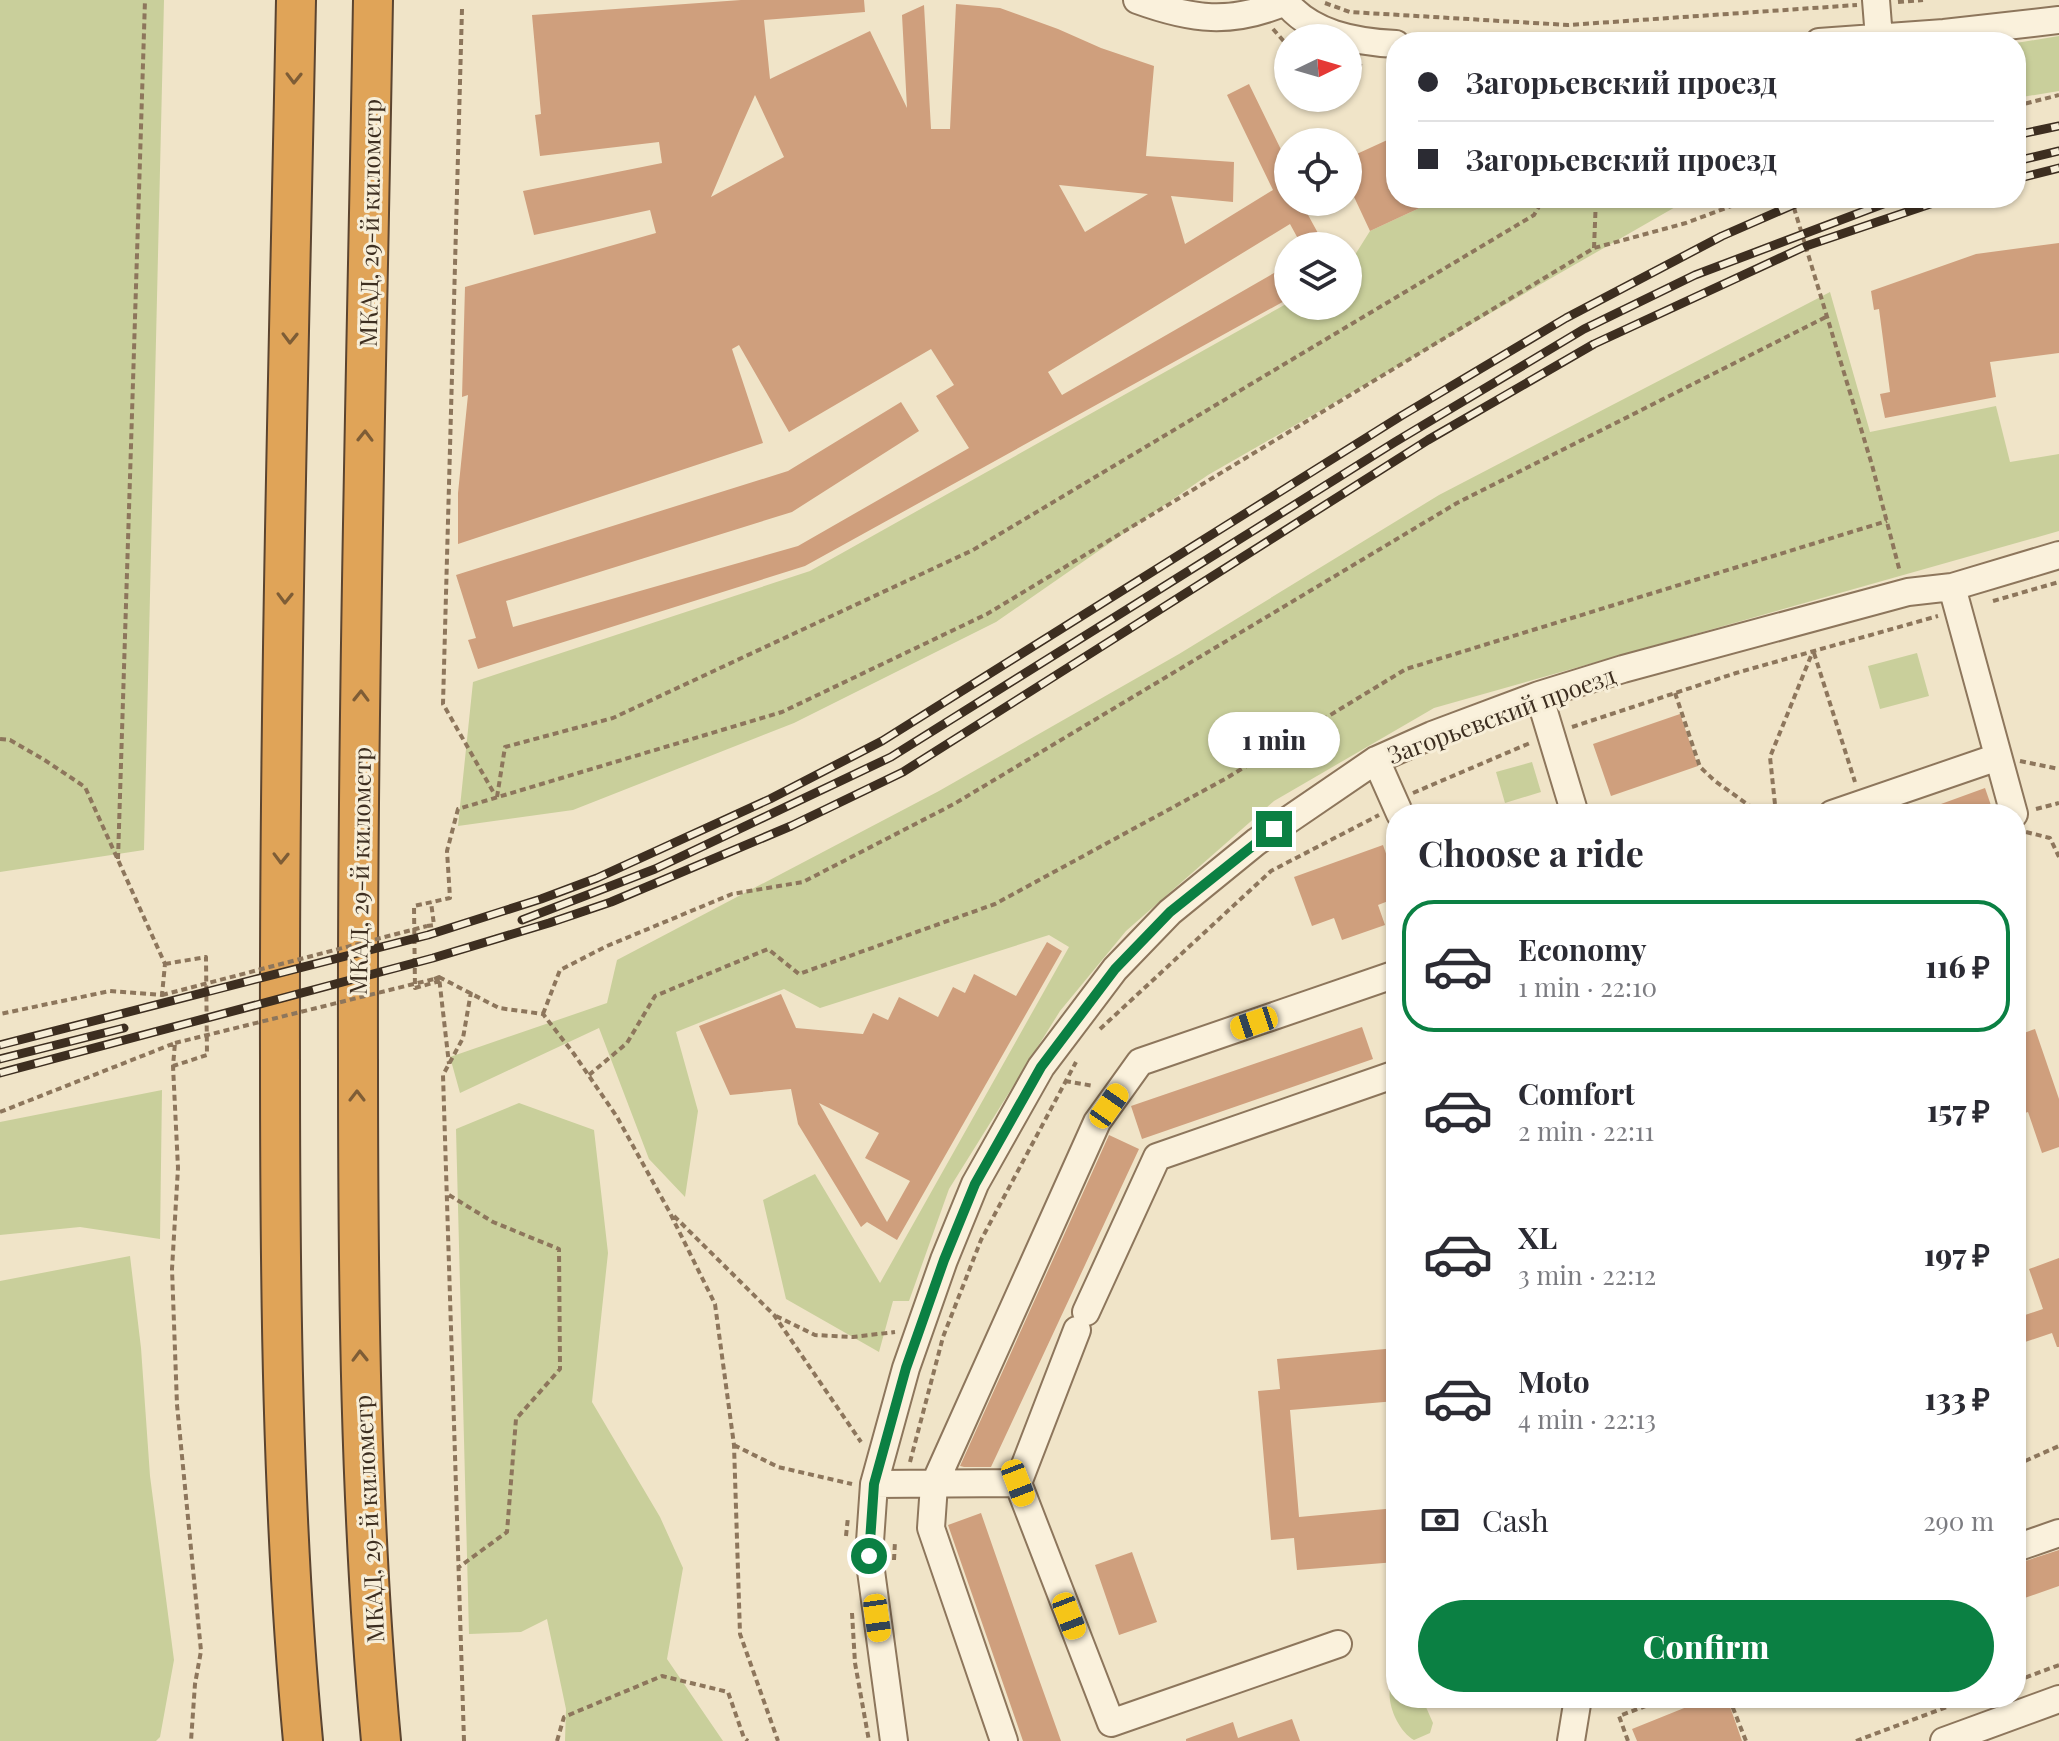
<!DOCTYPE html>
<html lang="en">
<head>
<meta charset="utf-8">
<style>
	:root { --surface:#fff; --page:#f7f7f7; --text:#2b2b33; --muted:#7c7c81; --line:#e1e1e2; --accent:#0b8043 }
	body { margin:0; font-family:"Playfair Display",serif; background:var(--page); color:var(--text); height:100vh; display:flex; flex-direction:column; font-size:30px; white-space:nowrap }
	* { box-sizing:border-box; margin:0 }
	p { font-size:26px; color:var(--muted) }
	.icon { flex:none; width:44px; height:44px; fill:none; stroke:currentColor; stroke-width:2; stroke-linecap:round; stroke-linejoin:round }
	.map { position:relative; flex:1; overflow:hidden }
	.sheet { position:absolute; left:1386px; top:804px; width:640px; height:904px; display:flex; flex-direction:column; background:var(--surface); border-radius:32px; box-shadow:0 2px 6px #0004 }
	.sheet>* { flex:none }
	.banner { position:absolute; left:1386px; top:32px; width:640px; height:176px; border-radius:32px; box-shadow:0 2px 6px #0004; display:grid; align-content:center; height:176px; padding:0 32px; background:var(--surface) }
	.needle { width:52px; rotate:85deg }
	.fabs { position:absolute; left:1274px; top:24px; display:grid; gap:16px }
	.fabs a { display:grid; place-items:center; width:88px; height:88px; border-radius:50%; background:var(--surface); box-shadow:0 2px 6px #0004; font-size:40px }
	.end { position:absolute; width:36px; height:36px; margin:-18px; border:10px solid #0b8043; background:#fff; box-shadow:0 0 0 4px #fff }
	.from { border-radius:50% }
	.bubble { position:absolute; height:56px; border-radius:28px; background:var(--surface); box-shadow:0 2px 6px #0004; font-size:26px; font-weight:800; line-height:56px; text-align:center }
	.car { position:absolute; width:24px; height:48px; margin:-24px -12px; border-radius:10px; box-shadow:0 0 6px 2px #0007; background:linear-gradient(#f5c518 24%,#345 0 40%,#f5c518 0 76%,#345 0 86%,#f5c518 0) }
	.banner b { display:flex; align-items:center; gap:28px; height:76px; font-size:30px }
	.banner b+b { border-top:2px solid var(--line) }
	.banner i { width:20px; height:20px; background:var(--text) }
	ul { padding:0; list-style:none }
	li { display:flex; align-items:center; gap:24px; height:132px; margin:0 16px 12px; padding:0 16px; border:4px solid transparent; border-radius:32px }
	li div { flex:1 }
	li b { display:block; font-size:30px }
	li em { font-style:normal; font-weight:800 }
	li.active { border-color:var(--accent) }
	li>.icon { width:72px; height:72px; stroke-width:1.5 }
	h2 { padding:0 32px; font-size:36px; line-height:96px }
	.pay { display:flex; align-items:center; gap:20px; height:88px; padding:0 32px; font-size:30px }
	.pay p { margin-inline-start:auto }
	.button { display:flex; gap:16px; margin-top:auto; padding:16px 32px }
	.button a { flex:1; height:92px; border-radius:48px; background:var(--accent); color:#fff; font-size:32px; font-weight:800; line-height:92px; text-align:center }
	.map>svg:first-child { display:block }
</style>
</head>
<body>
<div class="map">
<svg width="2059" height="1741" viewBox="0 0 2059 1741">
	<rect width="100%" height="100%" fill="#f0e4c8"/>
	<path fill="#c9cf9b" d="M0 0H164L144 850 0 872Z
		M2059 36V91L2016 98V43Z
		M1441 198H1691L1208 475 996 622 794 723 573 810 458 826 473 682 810 571 1288 303V306H1348V266L1370 231Z
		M1830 292 1870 432 1996 406 2010 462 2059 454V531L1434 708 1274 801 1126 931 1060 1011 949 1189 909 1301H893L879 1352 786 1299 763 1200 815 1174 880 1283 1069 947 1049 935 820 1008 784 989 676 1032 698 1111 685 1197 649 1159 599 1028 460 1093 450 1057 607 1003 617 960 939 791 1179 654 1439 495Z
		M1917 653 1929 696 1880 709 1868 666Z
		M1532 762 1541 792 1505 803 1496 772Z
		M162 1090 160 1239 80 1227 0 1235V1122Z
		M519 1103 594 1130 608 1253 592 1402 660 1517 683 1568 667 1659 723 1741H565L566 1709 547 1619 521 1632 469 1634 456 1129Z
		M130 1256 141 1348 150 1476 174 1660 160 1737 156 1741H0V1281Z
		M1396 1686V1698H1422L1433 1723 1430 1733 1414 1740C1399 1732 1387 1705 1390 1689Z"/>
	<path fill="#cf9f7d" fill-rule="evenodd" d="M741 0H864L865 12 764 20 770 79 870 31 907 108 902 15 924 5 931 129H950L956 4 1000 8 1058 29 1101 48 1154 66 1146 156 1234 162 1233 202 1171 196 1185 244 1273 190 1227 95 1249 84 1288 164V202H1301L1325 246H1302L1290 224 1048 372 1062 395 1288 265V299L805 566 478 669 468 640 476 638 456 575 788 471 901 402 919 431 792 512 506 601 513 627 798 546 969 448 936 396 954 385 931 349 789 432 739 345 732 349 763 443 458 544V493L468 395 462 397 465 287 656 233 650 210 534 235 523 191 662 163 659 142 540 156 535 115 541 114 532 15ZM755 95 784 157 711 197 739 131ZM1059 185 1148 194 1085 232Z
		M1396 136V198H1441L1370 231 1348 184V158Z
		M2059 243V353L1990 362 1996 397 1885 418 1880 394 1890 392 1879 309 1874 310 1871 291 1976 254Z
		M1680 714 1698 766 1611 796 1593 744Z
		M1985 788 1994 814H1920L1919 812Z
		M1383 845 1396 882V898L1378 905 1385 925 1342 940 1334 918 1312 926 1294 877Z
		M1047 942 1062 951 897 1240 867 1222 861 1227 798 1124 791 1089 730 1095 699 1026 781 994 796 1028 863 1034 873 1013 888 1020 899 997 938 1017 953 987 965 993 974 974 1016 996ZM819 1103 879 1133 865 1158 910 1181 887 1222Z
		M1362 1027 1373 1059 1142 1139 1131 1106Z
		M2035 1029 2059 1099V1147L2042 1153 2028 1112 2016 1116V1036Z
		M1109 1135 1139 1149 991 1467H964L960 1466Z
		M2059 1258V1347H2057L2052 1333 2016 1345V1318L2043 1309 2029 1269Z
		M1396 1348V1401L1290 1410 1299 1517 1396 1508V1562L1297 1570 1294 1538 1271 1540 1258 1391 1280 1389 1277 1359Z
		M981 1513 1030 1654 1061 1741H1023L948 1525Z
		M2059 1550V1586L2016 1601V1564Z
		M1132 1552 1157 1622 1119 1635 1095 1565Z
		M1709 1698H1727L1742 1741H1637L1632 1729Z
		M1292 1719 1300 1741H1186V1739L1233 1722 1238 1738Z"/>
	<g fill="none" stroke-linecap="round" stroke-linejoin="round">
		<defs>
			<path id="minor" d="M1137 0C1192 20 1231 25 1285 2
				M1284 0C1310 34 1355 42 1396 44
				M1876 0 1879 38
				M1819 42 1944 33 2059 20
				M1952 587 2014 814
				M1539 695 1575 814
				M1376 760 1400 814
				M1832 814 1998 757
				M1086 1312 1157 1157 1396 1074
				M1077 1330 1018 1483 1111 1723 1338 1644
				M874 1484 1018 1483
				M2016 1548 2059 1533
				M894 1741 869 1556 874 1484 906 1368 944 1260 975 1184 1041 1067 1115 969 1170 912 1256 842 1376 760 1432 735 1539 695 1623 669 1908 592 1952 587 2059 555
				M1004 1741 931 1528 934 1485 1097 1122 1140 1062 1396 974
				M1571 1741 1578 1698
				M1944 1741 2059 1699"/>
			<path id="highway" d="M296 0C289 353 279 706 280 1059 280 1286 282 1514 303 1741
				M373 0C367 353 357 706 358 1059 358 1287 360 1514 381 1741"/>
		</defs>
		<use href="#minor" stroke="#8d765c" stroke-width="30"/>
		<use href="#highway" stroke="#5b4430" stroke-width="42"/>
		<path stroke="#8d765c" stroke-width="4" stroke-dasharray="6 4" stroke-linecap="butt" d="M1898 2 1923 0
			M1325 3 1350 12 1568 25 1857 5
			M462 9 443 704 495 795
			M1273 29 1288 46
			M1348 64 1362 66
			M2016 106 2059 95
			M1791 198 1872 465 1900 572
			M1594 248 1596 198
			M1993 601 2059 582
			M1814 653 1855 782
			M1675 693 1700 767 1715 781 1761 814
			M1572 727 1736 673 1938 616
			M0 739 10 740 43 759 85 787 165 964 162 995 110 991 0 1014
			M2020 761 2059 769
			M1413 793 1530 743
			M497 797 505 747 613 718 973 550 1534 215 1544 198
			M2036 809 2059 803
			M1776 814 1770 757 1813 651
			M2026 832 2050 838 2059 857
			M118 859 145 0
			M427 926 434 925 431 902
			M165 964 206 957 207 1055 173 1066
			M439 977 499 1008 543 1014 574 1054 617 1117 669 1211 715 1304 734 1445 740 1634 778 1741
			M434 979 439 977 449 1064
			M440 981 415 988 414 906 450 898 447 851 458 809 782 712 987 614 1594 248 1686 223 1753 198
			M543 1014 560 970 607 946 732 894 803 882 954 804 1457 503 1826 317
			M1100 1029 1271 871 1379 815
			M589 1075 627 1043 655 996 768 949 799 974 995 904 1225 779 1406 669 1887 521
			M1065 1081 1094 1086
			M0 1112 175 1043 173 1066 178 1168 172 1269 177 1405 201 1651 195 1684 191 1741
			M449 1195 493 1222 559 1249 560 1369 516 1419 507 1532 459 1567
			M674 1216 774 1315 861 1442
			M776 1316 815 1335 853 1337 895 1332
			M734 1445 778 1467 852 1484
			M910 1462 943 1337 981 1240 1076 1062
			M2016 1465 2059 1446
			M846 1536 848 1517
			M894 1560 895 1541
			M852 1613 855 1663 869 1741
			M2016 1681 2059 1665
			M1729 1698 1746 1741
			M464 1741 443 1075 463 1038 471 992
			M557 1741 564 1717 662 1676 728 1692 744 1738 748 1741
			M1628 1741 1619 1716 1667 1698
			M1856 1741 1971 1698"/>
		<use href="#minor" stroke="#faf1dc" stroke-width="26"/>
		<use href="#highway" stroke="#e0a458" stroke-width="38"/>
		<defs>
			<path id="rail" d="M2016 135 2059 126
				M2016 161 2059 151
				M2016 179 2059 168
				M522 920 655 869 891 757 1395 442 1584 329 1695 275 1899 198
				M0 1045 428 935 541 899 597 878 770 799 882 741 1401 416 1566 318 1722 236 1809 198
				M0 1059 124 1028
				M0 1073 433 958 549 923 611 902 791 826 903 772 1428 440 1594 344 1806 246 1948 198"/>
		</defs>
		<use href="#rail" stroke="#3d2e20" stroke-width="9"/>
		<use href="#rail" stroke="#f7eed8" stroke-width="6" stroke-dasharray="18" stroke-linecap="butt"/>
		<path stroke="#8d765c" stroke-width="4" stroke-dasharray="6 4" stroke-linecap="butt" d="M162 995 427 926
			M175 1043 434 979"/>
	</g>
	<defs><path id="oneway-chevron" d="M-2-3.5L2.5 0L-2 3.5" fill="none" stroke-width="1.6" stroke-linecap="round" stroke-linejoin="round" transform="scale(2)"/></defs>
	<g stroke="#7e5d36">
		<use href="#oneway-chevron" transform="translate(294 78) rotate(91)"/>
		<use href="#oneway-chevron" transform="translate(290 338) rotate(91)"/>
		<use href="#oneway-chevron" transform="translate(365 436) rotate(-89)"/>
		<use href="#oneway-chevron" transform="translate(285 598) rotate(91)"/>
		<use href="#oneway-chevron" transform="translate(361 696) rotate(-89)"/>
		<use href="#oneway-chevron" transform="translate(281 858) rotate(91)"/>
		<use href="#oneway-chevron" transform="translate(357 1096) rotate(-90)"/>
		<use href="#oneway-chevron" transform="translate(360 1356) rotate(-91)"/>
	</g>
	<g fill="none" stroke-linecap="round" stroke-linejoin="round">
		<path stroke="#0b8043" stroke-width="10" d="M869 1556 874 1484 906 1368 944 1260 975 1184 1041 1067 1115 969 1170 912 1274 829"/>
	</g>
	<g text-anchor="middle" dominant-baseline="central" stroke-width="6" stroke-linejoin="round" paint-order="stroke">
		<g font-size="24" fill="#3d2e20" stroke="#f7eed8">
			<text transform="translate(369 223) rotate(-89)">МКАД, 29-й километр</text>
			<text transform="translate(1501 714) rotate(-20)">Загорьевский проезд</text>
			<text transform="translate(359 871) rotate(-89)">МКАД, 29-й километр</text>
			<text transform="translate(368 1519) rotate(-93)">МКАД, 29-й километр</text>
		</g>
	</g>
</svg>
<div class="fabs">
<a><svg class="needle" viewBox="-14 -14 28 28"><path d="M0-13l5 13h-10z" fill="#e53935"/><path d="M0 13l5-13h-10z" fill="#7c7c81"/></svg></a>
<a><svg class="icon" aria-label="locate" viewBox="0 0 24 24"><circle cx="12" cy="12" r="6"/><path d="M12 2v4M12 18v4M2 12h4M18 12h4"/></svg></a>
<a><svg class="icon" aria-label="layers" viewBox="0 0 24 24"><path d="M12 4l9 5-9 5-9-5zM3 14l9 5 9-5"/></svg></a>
</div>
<i class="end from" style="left:869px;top:1556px"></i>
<i class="end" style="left:1274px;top:829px"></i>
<div class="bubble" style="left:1208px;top:712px;width:132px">1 min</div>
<i class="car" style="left:1254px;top:1023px;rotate:251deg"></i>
<i class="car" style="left:1109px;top:1106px;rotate:35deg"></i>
<i class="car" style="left:1018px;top:1483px;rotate:159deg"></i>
<i class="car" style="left:1069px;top:1616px;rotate:159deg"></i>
<i class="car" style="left:877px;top:1618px;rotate:172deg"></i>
<div class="banner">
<b><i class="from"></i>Загорьевский проезд</b>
<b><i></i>Загорьевский проезд</b>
</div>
<section class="sheet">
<h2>Choose a ride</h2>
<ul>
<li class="active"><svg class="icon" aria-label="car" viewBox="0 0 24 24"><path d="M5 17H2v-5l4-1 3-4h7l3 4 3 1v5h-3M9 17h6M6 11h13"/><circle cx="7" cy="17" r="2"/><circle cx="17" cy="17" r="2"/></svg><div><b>Economy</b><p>1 min · 22:10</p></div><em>116 ₽</em></li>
<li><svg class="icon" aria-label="car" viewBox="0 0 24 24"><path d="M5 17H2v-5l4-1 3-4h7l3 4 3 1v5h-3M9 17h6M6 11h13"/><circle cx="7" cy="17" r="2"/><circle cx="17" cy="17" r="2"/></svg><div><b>Comfort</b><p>2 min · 22:11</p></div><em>157 ₽</em></li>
<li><svg class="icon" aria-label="car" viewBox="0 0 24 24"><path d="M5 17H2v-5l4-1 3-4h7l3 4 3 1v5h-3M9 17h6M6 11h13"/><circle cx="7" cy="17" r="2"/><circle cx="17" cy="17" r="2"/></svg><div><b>XL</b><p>3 min · 22:12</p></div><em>197 ₽</em></li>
<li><svg class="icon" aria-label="car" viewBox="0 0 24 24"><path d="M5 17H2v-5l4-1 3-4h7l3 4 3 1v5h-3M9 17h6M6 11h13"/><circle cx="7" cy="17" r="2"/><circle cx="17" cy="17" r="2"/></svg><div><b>Moto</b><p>4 min · 22:13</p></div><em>133 ₽</em></li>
</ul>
<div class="pay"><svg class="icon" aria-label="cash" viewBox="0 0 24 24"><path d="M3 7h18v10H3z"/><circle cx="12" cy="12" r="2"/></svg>Cash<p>290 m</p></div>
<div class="button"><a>Confirm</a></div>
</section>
</div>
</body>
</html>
